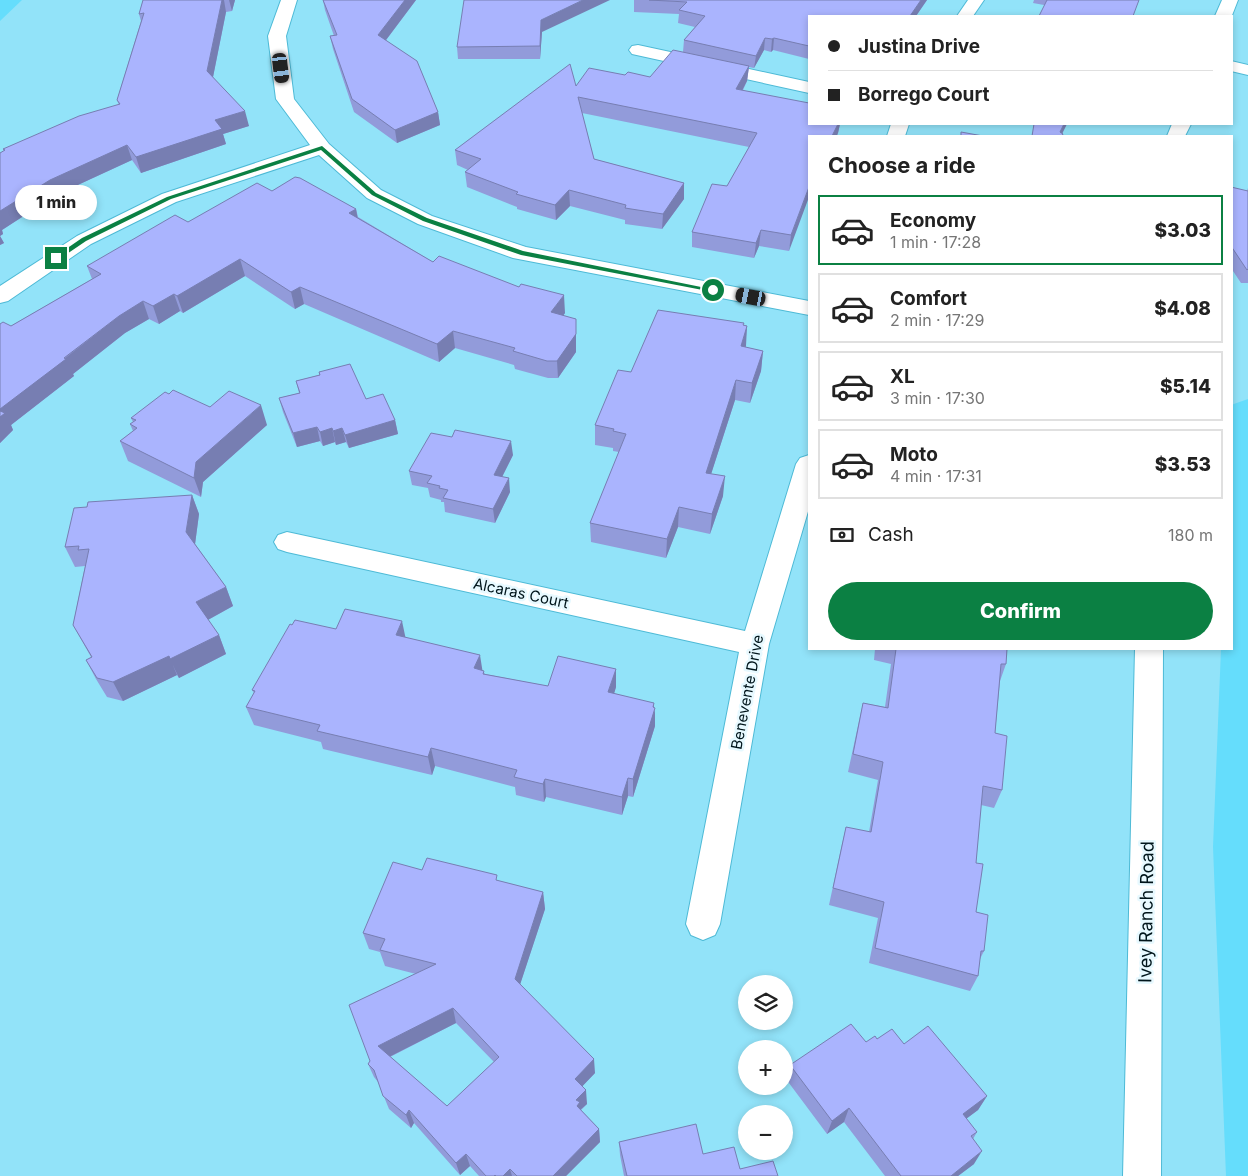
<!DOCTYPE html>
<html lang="en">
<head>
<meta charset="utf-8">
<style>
	:root { --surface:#fff; --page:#f2f2f2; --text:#222; --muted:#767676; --line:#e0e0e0; --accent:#0b8043 }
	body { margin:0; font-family:Inter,sans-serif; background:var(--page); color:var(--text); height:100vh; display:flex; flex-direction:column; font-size:19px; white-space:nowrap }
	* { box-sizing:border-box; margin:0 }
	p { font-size:16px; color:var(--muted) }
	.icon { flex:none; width:28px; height:28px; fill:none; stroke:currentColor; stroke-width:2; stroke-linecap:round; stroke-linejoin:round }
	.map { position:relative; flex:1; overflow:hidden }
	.side { position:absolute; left:808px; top:135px; width:425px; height:515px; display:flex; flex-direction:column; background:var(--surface); border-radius:0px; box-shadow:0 2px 8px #0003 }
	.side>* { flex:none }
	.guide { position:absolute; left:808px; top:15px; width:425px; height:110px; border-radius:0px; box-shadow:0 2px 8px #0003; display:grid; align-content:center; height:110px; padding:0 20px; background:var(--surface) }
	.tools { position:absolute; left:738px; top:975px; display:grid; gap:10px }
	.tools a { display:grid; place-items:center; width:55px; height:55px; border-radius:50%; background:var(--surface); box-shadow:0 2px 8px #0003; font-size:25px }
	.end { position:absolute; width:22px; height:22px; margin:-11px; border:6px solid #0b8043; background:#fff; box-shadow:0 0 0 2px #fff }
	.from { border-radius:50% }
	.bubble { position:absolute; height:35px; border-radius:18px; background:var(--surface); box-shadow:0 2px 8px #0003; font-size:16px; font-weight:800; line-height:35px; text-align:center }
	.car { position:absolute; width:15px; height:30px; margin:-15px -8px; border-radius:6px; box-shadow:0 0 4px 1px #0007; background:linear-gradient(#222 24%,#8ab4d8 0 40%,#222 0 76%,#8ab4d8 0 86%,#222 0) }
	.guide b { display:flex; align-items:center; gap:18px; height:48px; font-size:19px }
	.guide b+b { border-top:1px solid var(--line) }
	.guide i { width:12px; height:12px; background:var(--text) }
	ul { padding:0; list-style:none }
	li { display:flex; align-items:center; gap:15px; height:70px; margin:0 10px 8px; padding:0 10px; border:2px solid var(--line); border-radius:0px }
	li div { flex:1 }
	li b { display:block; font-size:19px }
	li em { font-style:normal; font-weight:800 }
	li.on { border-color:var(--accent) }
	li>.icon { width:45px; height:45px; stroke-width:1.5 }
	h2 { padding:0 20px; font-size:22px; line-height:60px }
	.pay { display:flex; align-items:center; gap:12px; height:55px; padding:0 20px; font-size:19px }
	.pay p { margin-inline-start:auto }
	.button { display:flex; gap:10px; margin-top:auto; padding:10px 20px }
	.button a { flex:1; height:58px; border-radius:30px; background:var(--accent); color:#fff; font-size:20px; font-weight:800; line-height:58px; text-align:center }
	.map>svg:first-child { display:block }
</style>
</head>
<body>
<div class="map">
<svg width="1248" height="1176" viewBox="0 0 1248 1176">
	<rect width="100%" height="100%" fill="#92e3f9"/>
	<path fill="#65ddfc" d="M0 0H22L0 21Z
		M1248 399V1176H1226L1213 847 1221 649H1231V405Z"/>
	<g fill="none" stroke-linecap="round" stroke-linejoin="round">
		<defs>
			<path id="street" d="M281 0H297L286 36 294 99 329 144 381 190 432 216 526 247 809 301V315L513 258 418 224 367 198 319 155 176 202 91 244 8 301 0 303V286L77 236 162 194 310 145 276 99 268 36Z
				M968 0H984L973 16H957Z
				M638 45 809 82V93L632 54 629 50 632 46Z
				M1231 61 1248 65V75L1231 71Z
				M891 124H909L905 136H887Z
				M809 455V508L769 644 720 924 715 935 703 940 691 935 686 924 739 652 287 552 278 549 274 542 278 535 287 532 745 631 796 464 800 458Z"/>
			<path id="secondary" d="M1222 0H1238L1231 18V16H1215Z
				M1172 124H1191L1185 136H1167Z
				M1135 649H1163L1161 1176H1123Z"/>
		</defs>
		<use href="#street" stroke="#4ebad6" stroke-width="2"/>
		<use href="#secondary" stroke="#4ebad6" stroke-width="2"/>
		<use href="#street" fill="#fff" fill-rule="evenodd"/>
		<use href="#secondary" fill="#fff" fill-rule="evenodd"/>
	</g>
	<path fill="#929bda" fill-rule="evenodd" d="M143 0H235L232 11 226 12 213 77 249 126 223 134 226 144 141 173 132 160 56 195 2 230 3 234 0 236 4 243 0 245V153L4 151 3 149 119 105 117 100 141 21 139 14Z
		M323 0H416L386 40 438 112 440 125 397 143 354 112 333 49 330 36H334L325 10Z
		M634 0H927L916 16H809V59L773 50 771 52 764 50 754 68 749 67 747 81 743 90 809 124H840L838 133 809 136 789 251 759 246 754 258 692 247V232L727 186 749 147 582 113 594 159 684 183V199L662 229 625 224V220L570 206 556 220 517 209V207L467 187 465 172 468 170 457 165 455 150 576 86 625 75 650 77 683 52 684 40 695 27 678 23 679 14 634 12Z
		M1034 0H1139L1044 5 1033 3Z
		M542 32 540 59H458L457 47Z
		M1231 187 1247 191 1248 188V283H1241L1231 268Z
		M272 191 356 209 358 217 433 262 565 313 563 316 576 337V352L558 378H548L515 369 514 365 455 348 439 362 304 304 295 309 245 276 183 313 180 311 159 324 149 319 125 333 73 374 74 376 11 425 13 430 0 443V324L11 326 92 279 87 266 188 222Z
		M744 325 747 326 745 347 763 351 761 371 750 403 735 400 711 474 723 496 710 534 678 527 666 558 591 542 590 523 619 452 613 451V448L595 445V425L631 372Z
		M319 372 366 399 395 420 398 434 349 448 346 442 336 445 335 442 323 446 320 441 297 447 283 412 279 398 299 393 296 381 319 375Z
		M169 394 267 425 203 482 201 497 128 461 120 441 133 431 130 424 133 422 131 418Z
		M513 455 502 477 510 492 495 523 445 512 444 502H441V500L430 497 428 488 412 485 409 471Z
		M192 495 199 514 195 544 226 587 233 606 208 620 219 635 226 654 179 678 177 675 123 701 107 697 96 679 86 660 91 657 73 625 85 566 75 567 65 547 87 507Z
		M292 625 405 637 482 670 485 674 548 686 616 687 614 693 654 707 655 726 633 797 628 796 622 815 546 797 544 802 516 795 515 787 435 766 432 775 323 749 321 742 254 725 246 707 254 693 252 690Z
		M875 649H1007L1006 664 1000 681 995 733 1002 790 994 808 981 805 976 863V912L984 951 980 959 978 976 970 991 869 963 878 918 829 905 842 844 846 827 869 832 878 780 848 772 859 721 863 703 885 707 891 664 874 660Z
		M422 870 498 881 543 892 545 909 520 984 595 1073 582 1086 587 1104 581 1110 599 1129 600 1142 566 1176H479L470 1166 460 1175 414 1123 411 1128 389 1109 378 1082 374 1077 368 1064 370 1061 416 974 385 966 380 952 369 949 363 933ZM456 1023 494 1062 447 1106 390 1057Z
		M877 1039 904 1044 987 1096 978 1110 966 1119 977 1132 973 1139 974 1164 958 1176H885L844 1122 827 1134 786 1079 790 1065Z
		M619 1142 703 1154 740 1169 778 1176H624L620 1155Z"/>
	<path fill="#777eb2" d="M222 0H224L226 12 211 87 207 71Z
		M229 0H235L232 11Z
		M405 0H416L380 48 378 35Z
		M583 0H610L542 32 540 59V46L541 20Z
		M921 0H927L916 16H910Z
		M765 38 764 50 754 68 756 56Z
		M774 38 773 50 771 52 772 39Z
		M749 66 747 81 735 104 736 89Z
		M245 111 249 126 223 134 226 144 141 173 136 157 215 120Z
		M438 112 440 125 397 143 395 130Z
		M838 124H840L838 133 837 136H832Z
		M1064 124H1067L1061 136 1060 132Z
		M127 145 132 160 56 195 2 230 3 234 0 236 4 243 0 245V211L50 180Z
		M684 183V199L662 229 663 214Z
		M809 187V197L789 251 791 235Z
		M569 190 570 206 556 220 555 205Z
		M356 209 359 226 349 213Z
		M761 230 759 246 754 258 756 243Z
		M240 259 245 276 183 313 177 296Z
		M300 287 304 304 295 309 291 292Z
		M174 294 180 311 159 324 153 306Z
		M564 295 565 313 552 330 551 312Z
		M143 301 149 319 125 333 73 374 74 376 11 425 13 430 0 443V409L119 316Z
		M576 319V352L558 378 557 361Z
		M747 326 746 346 739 366 741 346Z
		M453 331 455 348 439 362 437 344Z
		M763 351 761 371 750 403 752 383Z
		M736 380 735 400 705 493 706 473Z
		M261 405 267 425 203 482 201 497 194 478 196 462Z
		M395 420 398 434 349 448 345 435Z
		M317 427 320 441 297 447 293 433Z
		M332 428 335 442 323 446 320 432Z
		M342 428 346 442 336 445 333 431Z
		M511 441 513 455 496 489 494 475Z
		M725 476 723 496 710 534 712 514Z
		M509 478 510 492 495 523 493 509Z
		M192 495 199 514 194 552 186 532Z
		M679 507 678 527 666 558 667 539Z
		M226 587 233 606 204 622 196 602Z
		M402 621 406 640 396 635Z
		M219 635 226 654 179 678 170 659Z
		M480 655 483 674 474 668Z
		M169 656 177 675 123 701 113 682Z
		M616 669V687L609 711 608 692Z
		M654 703V713L655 708V726L633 797V779Z
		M431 748 435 766 432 775 428 757Z
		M628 778V796L622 815V797Z
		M545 779 546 797 544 802 543 784Z
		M543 892 545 909 517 994 515 979Z
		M453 1008 456 1023 383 1060 378 1046Z
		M594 1059 595 1073 576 1093 575 1079Z
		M586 1090 587 1104 580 1110 578 1119 576 1100Z
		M987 1096 978 1110 955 1127 963 1114Z
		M849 1108 844 1122 827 1134 832 1121Z
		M409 1110 414 1123 411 1128 406 1115Z
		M599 1129 600 1142 566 1176H553Z
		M982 1151 974 1164 958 1176H951Z
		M466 1154 470 1166 460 1175 456 1163Z
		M510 1169 512 1176H503Z"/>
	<path fill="#aab4fe" stroke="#777eb2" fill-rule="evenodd" d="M143 0H222L207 71 245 111 215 120 222 129 136 157 127 145 50 180 0 211V153L5 150 3 149 79 116 120 104 117 100 144 13 139 14Z
		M323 0H405L378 35 417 61 438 112 395 130 352 99 330 36 337 35Z
		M464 0H583L541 20 540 46 457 47Z
		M649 0H921L910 16H809V46L774 38 772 39 765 38 756 56 684 40 705 16 679 10 687 2Z
		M1047 0H1139L1133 16H1039Z
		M673 50 749 66 736 89 809 103V124H838L832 136H809V187L791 235 761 230 756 243 692 232 712 184 727 186 757 133 578 97 594 159 684 183 663 214 625 208 626 205 569 190 555 205 516 194 518 192 465 172 481 159 455 150 570 64 576 86 589 68 625 75 628 72 650 77Z
		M1034 124H1064L1060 132 1063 134 1062 136H1032Z
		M961 132 983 136H961Z
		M295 177 300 178 356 209 349 213 433 262 439 256 519 287 521 284 564 295 551 312 576 319V334L557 361H547L513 351 515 348 453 331 437 344 300 287 291 292 240 259 177 296 174 294 153 306 143 301 119 316 64 358 66 359 0 409V324L3 322 11 326 101 274 87 266 175 215 188 222 257 183 272 191Z
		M1231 187 1248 191V269L1247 270 1231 246Z
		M658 310 744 323 743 325 747 326 741 346 763 351 752 383 736 380 706 473 725 476 712 514 679 507 667 539 590 523 626 434 613 431 614 429 595 425 618 370 631 372Z
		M350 364 366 399 383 394 395 420 345 435 342 428 333 431 332 428 320 432 317 427 293 433 279 398 300 393 296 381 320 375 319 372Z
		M173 390 210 407 229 391 261 405 196 462 194 478 120 441 137 428 130 424 136 420 131 418 165 392 169 394Z
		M0 411 5 413 0 417Z
		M455 430 511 441 494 475 509 478 493 509 443 498 448 490 439 488 440 486 427 483 432 476 409 471 431 433 452 437Z
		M192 495 186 532 226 587 196 602 219 635 170 659 169 656 113 682 97 678 86 660 92 657 73 625 89 549 78 550 79 546 65 547 74 508 87 507 88 502Z
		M345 609 402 621 396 635 480 655 474 668 484 671 483 674 548 686 558 656 616 669 608 692 654 703 653 707 655 708 633 779 628 778 622 797 545 779 543 784 514 777 517 770 431 748 428 757 317 731 320 725 246 707 255 691 252 690 290 624 292 625 295 620 336 629Z
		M896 649H1007L1006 664H1001L995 733 1007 736 1002 790 983 786 976 863 983 864 976 912 988 915 984 951H981L978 976 875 948 884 902 833 888 846 827 871 832 883 762 853 754 863 703 888 708Z
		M427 858 497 875 496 880 543 892 515 979 594 1059 575 1079 586 1090 576 1100 580 1102 577 1106 599 1129 553 1176H517L510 1169 503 1176H496L495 1175 494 1176H486L466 1154 456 1163 409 1110 406 1115 383 1096 374 1070 368 1064 370 1061 349 1005 436 964 380 950 385 939 363 933 393 862 422 870ZM453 1008 499 1057 447 1106 378 1046Z
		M851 1024 866 1042 875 1036 877 1039 892 1029 904 1044 928 1026 987 1096 963 1114 977 1132 971 1136 982 1151 951 1176H901L849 1108 832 1121 790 1065Z
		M696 1124 703 1154 734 1147 740 1169 773 1161 778 1176H627L619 1142Z"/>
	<path fill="#0b8043" d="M322 146 376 193 427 218 523 251 716 290 713 292 521 255 423 221 372 195 321 150 171 199 86 241 58 260 53 258 82 238 167 197Z"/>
	<g text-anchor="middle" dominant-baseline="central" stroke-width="5" stroke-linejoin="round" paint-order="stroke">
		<g font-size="15" fill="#00151b" stroke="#e7f9ff">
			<text transform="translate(521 593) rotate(12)">Alcaras Court</text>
			<text transform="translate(747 692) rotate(-79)">Benevente Drive</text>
		</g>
		<g font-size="18" fill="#00151b" stroke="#e7f9ff">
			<text transform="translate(1146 912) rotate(-89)">Ivey Ranch Road</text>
		</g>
	</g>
</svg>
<div class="tools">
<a><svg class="icon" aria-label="layers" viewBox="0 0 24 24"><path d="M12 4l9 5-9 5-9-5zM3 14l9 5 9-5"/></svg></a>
<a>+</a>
<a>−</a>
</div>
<i class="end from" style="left:713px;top:290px"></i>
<i class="end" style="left:56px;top:258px"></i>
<div class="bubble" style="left:15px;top:185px;width:82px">1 min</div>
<i class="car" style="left:281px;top:68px;rotate:173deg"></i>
<i class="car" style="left:751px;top:297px;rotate:281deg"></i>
<div class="guide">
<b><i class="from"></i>Justina Drive</b>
<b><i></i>Borrego Court</b>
</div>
<section class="side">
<h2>Choose a ride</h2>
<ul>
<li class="on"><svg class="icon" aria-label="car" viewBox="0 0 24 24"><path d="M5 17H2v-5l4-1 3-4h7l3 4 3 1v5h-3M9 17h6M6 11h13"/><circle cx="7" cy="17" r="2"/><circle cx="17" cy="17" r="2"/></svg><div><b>Economy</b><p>1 min · 17:28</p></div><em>$3.03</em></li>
<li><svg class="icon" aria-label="car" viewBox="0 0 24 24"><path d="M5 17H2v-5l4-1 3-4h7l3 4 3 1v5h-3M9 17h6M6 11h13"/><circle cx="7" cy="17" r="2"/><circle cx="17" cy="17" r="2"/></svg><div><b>Comfort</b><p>2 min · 17:29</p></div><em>$4.08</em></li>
<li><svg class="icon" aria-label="car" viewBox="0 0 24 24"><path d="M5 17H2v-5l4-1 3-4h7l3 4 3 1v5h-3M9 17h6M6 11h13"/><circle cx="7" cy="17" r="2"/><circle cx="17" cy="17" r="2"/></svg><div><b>XL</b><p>3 min · 17:30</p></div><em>$5.14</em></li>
<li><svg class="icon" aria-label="car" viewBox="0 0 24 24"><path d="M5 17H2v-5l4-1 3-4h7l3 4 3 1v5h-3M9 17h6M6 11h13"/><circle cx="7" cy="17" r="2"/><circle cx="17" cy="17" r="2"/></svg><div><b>Moto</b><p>4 min · 17:31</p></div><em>$3.53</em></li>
</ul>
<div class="pay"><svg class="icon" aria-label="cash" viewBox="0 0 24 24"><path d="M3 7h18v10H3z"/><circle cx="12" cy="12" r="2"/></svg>Cash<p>180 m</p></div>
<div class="button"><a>Confirm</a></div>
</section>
</div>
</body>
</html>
